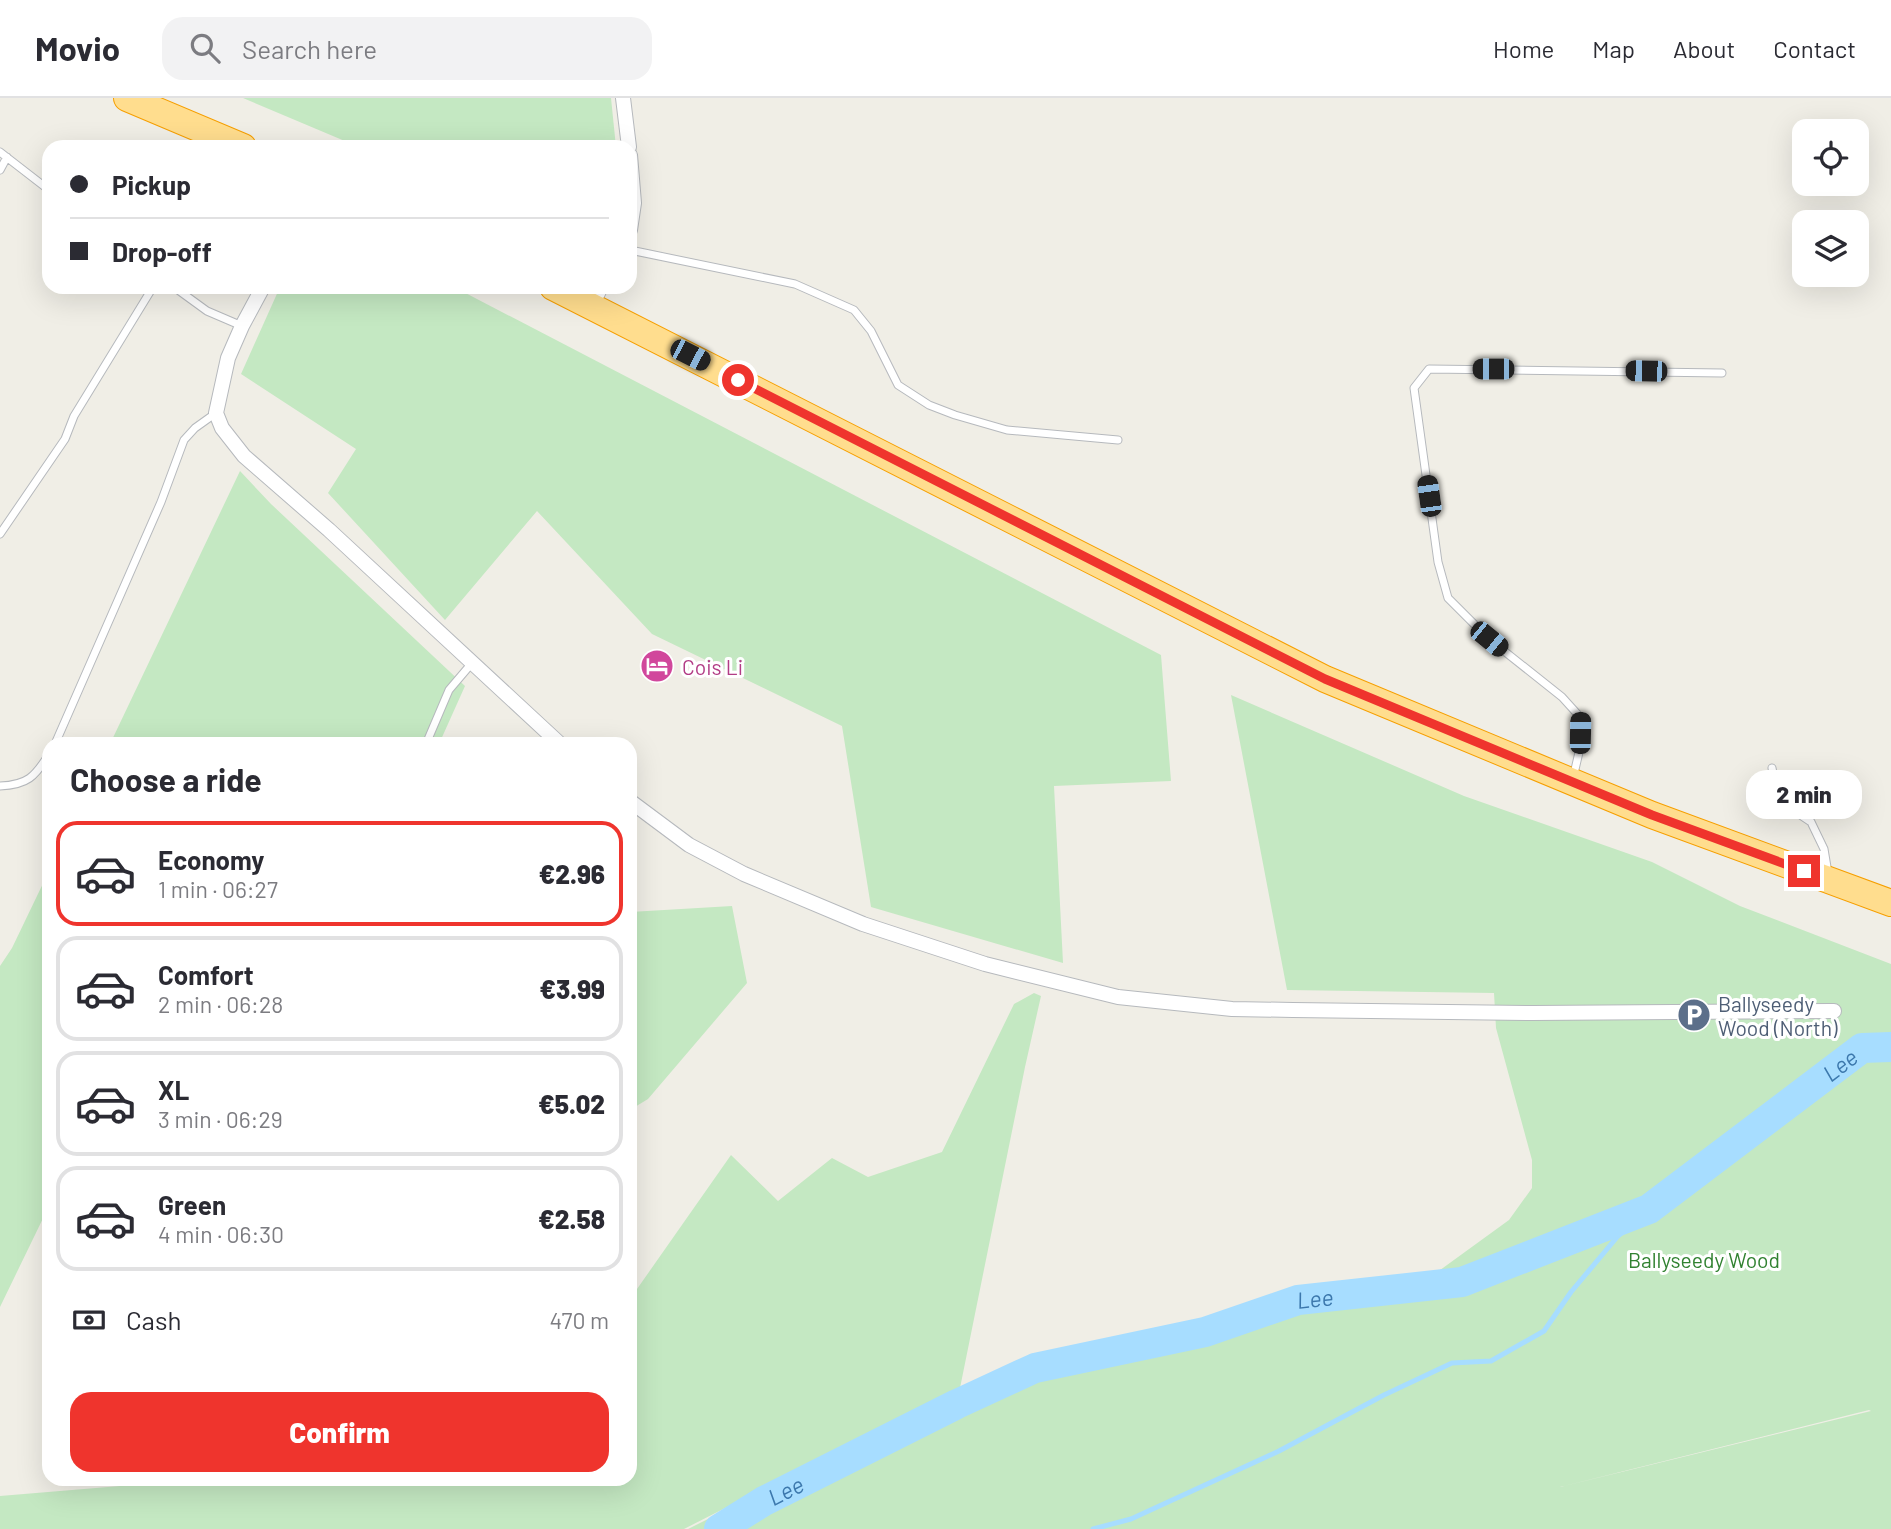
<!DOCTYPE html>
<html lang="en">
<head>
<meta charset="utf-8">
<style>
	:root { --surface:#fff; --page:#f2f2f3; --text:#2b2b33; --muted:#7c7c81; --line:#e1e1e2; --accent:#ef342d }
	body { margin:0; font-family:Barlow,sans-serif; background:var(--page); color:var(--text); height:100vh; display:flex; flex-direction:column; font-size:26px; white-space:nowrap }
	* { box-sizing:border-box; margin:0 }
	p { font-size:23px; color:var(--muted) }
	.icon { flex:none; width:38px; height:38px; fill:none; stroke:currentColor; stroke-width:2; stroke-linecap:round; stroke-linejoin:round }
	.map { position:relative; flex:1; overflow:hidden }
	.drawer { position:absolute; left:42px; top:639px; width:595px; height:749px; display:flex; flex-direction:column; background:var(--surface); border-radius:21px; box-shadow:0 7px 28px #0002 }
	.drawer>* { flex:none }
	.guide { position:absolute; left:42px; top:42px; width:595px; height:154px; border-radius:21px; box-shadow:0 7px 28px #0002; display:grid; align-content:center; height:154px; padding:0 28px; background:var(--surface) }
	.buttons { position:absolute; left:1792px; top:21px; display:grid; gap:14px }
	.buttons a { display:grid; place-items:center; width:77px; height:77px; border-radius:14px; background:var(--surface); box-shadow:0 7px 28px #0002; font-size:35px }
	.end { position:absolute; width:32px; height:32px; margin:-16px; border:9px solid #ef342d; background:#fff; box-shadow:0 0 0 4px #fff }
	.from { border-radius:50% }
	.bubble { position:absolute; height:49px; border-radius:21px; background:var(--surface); box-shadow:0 7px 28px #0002; font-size:23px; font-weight:800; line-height:49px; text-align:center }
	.car { position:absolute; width:21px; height:42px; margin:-21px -10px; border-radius:9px; box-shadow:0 0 5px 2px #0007; background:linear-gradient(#222 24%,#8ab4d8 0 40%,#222 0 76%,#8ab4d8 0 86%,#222 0) }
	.guide b { display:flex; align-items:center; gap:24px; height:66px; font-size:26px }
	.guide b+b { border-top:2px solid var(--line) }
	.guide i { width:18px; height:18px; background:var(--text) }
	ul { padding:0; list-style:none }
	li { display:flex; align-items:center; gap:21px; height:105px; margin:0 14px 10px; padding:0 14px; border:4px solid var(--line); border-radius:21px }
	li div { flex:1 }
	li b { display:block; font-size:26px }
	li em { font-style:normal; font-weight:800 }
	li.active { border-color:var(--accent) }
	li>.icon { width:63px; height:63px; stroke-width:1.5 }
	h2 { padding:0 28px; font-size:32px; line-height:84px }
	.pay { display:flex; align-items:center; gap:18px; height:77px; padding:0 28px; font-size:26px }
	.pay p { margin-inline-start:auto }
	.button { display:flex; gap:14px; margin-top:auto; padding:14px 28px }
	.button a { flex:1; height:80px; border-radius:21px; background:var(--accent); color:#fff; font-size:28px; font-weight:800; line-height:80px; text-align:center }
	header { display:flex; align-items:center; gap:42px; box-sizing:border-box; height:98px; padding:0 35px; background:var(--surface); border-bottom:2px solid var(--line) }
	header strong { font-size:33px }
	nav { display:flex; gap:38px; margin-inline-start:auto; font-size:24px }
	.search { width:490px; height:63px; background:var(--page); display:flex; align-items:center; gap:18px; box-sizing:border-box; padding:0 24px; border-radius:21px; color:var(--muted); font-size:26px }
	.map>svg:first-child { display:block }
</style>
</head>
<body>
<header>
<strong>Movio</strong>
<div class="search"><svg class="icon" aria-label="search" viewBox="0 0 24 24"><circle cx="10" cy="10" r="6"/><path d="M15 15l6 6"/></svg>Search here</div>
<nav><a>Home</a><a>Map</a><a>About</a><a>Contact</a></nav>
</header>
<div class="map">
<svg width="1891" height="1431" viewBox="0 0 1891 1431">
	<rect width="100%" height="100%" fill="#f0eee6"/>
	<path fill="#c4e8c2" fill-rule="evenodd" d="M243 0H611L616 49H359Z
		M280 189H454L1161 557 1171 683 1054 688 1063 865 871 809 842 628 652 536 537 413 445 522 328 395 356 351 241 276Z
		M240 373 271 406 465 588 439 646H110Z
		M1231 597 1464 698 1652 764 1740 808 1891 866V1431H688L1010 1270 1193 1228 1295 1193 1436 1175 1509 1122 1532 1090V1062L1496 930 1494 895 1287 892ZM1869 1312 1871 1313 1560 1389Z
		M49 773V1108L0 1209V868L12 850Z
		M732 808 747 885 648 1001 630 1012V814Z
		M1034 895 1041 898 1025 969 960 1290 684 1431H0V1398L204 1381H630V1201L731 1057 778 1103 832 1060 868 1079 942 1054 1014 906Z"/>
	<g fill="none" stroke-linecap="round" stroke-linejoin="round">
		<path stroke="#a7ddff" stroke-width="5" d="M1093 1431 1131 1421 1279 1353 1384 1297 1452 1265 1491 1263 1544 1233 1571 1194 1618 1138 1649 1111"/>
		<path stroke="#a7ddff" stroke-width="30" id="s1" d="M719 1431 764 1403 957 1306 1035 1270 1205 1234 1298 1202 1462 1184 1649 1111 1862 950 1891 949"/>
		<defs>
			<path id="lane" d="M0 54 49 92
				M0 72 7 59
				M630 152 795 186 854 212 871 233 898 287 929 307 955 317 1007 332 1118 342
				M174 189 207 213 242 228
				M0 436 65 341 74 318 153 189
				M55 646 161 404 184 342 195 330 216 315
				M426 646 449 592 472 565
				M1772 670 1777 695 1793 712 1811 724 1824 751 1828 775
				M1573 680 1580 650 1581 620 1562 599 1489 541 1448 500 1438 464 1414 290 1429 271 1722 275
				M0 688C27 687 35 679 49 656"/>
			<path id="street" d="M623 0 629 49
				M630 57 634 105 630 132
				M263 189 242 228 228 260 216 315 222 330 244 358 329 432 560 646
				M592 207 601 189
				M630 703 689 747 744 776 863 826 985 866 1118 899 1232 911 1293 912 1533 915 1834 913"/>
			<path id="highway" d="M127 0 243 49
				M553 189 1325 581 1652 717 1891 805"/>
		</defs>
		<use href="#lane" stroke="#b6b9bd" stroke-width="9"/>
		<use href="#street" stroke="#b6b9bd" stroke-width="16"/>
		<use href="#highway" stroke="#f69f00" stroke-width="28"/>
		<use href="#lane" stroke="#fff" stroke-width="7"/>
		<use href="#street" stroke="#fff" stroke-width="14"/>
		<use href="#highway" stroke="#ffdd8e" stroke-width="26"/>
	</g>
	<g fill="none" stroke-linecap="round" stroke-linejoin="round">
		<path stroke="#ef342d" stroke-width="9" d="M738 282 1325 581 1652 717 1804 773"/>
	</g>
	<defs>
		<symbol id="hotel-disc" viewBox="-11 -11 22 22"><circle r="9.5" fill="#d1479c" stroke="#fff"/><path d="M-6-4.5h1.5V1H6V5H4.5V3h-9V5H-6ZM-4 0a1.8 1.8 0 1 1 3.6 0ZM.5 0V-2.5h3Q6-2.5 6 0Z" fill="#fff"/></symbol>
		<symbol id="parking-disc" viewBox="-11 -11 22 22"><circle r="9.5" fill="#5c6f8a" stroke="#fff"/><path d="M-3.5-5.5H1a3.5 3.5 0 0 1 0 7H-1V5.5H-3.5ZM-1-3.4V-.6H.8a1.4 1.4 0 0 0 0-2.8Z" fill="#fff"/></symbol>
	</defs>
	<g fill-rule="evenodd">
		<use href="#hotel-disc" x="638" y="549" width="38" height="38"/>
		<use href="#parking-disc" x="1675" y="898" width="38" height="38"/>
	</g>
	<g text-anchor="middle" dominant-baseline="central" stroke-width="6" stroke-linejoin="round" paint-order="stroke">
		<g font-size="21" fill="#b23c85" stroke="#fff" text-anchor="start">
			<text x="682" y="568">Cois Li</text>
		</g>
		<g font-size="21" fill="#4e5e75" stroke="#fff" text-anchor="start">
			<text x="1718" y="905">Ballyseedy<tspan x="1718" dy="24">Wood (North)</tspan></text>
		</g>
		<g font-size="21" fill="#318231" stroke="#fff">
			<text x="1704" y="1161">Ballyseedy Wood</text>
		</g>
		<g font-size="23" font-style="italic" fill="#3c78ad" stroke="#fff">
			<text stroke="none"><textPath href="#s1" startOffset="1232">Lee</textPath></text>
			<text stroke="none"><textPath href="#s1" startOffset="644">Lee</textPath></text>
			<text stroke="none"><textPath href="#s1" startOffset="77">Lee</textPath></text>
		</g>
	</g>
</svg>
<div class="buttons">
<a><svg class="icon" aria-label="locate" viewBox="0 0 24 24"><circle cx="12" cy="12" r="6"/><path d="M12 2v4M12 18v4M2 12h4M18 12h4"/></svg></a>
<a><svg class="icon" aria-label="layers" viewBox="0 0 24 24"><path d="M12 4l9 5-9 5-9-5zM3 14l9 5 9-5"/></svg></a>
</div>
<i class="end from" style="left:738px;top:282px"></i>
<i class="end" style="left:1804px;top:773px"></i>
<div class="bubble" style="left:1746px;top:672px;width:116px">2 min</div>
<i class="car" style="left:690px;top:257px;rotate:117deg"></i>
<i class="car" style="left:1493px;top:271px;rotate:270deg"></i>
<i class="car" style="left:1646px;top:273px;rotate:271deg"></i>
<i class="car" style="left:1429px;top:398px;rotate:352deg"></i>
<i class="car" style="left:1489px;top:541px;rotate:129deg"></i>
<i class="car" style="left:1580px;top:635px;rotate:1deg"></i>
<div class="guide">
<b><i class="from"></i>Pickup</b>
<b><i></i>Drop-off</b>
</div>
<section class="drawer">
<h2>Choose a ride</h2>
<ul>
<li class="active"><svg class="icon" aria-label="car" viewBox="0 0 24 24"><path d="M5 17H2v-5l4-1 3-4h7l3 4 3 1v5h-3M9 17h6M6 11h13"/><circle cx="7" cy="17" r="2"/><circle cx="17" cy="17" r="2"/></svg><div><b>Economy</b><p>1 min · 06:27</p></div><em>€2.96</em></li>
<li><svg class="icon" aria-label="car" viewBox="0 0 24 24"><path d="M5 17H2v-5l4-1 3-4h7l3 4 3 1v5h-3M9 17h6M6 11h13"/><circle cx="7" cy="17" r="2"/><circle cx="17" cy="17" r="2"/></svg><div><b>Comfort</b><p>2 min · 06:28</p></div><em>€3.99</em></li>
<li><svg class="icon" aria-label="car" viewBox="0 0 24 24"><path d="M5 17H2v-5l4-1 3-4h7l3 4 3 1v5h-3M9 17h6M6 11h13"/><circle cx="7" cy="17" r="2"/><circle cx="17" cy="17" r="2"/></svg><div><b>XL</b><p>3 min · 06:29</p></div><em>€5.02</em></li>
<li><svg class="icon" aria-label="car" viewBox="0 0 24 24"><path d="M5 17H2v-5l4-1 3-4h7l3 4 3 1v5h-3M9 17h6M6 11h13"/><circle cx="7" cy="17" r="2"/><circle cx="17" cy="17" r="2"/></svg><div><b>Green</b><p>4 min · 06:30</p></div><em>€2.58</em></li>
</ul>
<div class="pay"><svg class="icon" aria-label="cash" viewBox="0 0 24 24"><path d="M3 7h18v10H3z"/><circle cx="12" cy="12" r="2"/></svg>Cash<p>470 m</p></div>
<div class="button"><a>Confirm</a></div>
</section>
</div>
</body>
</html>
